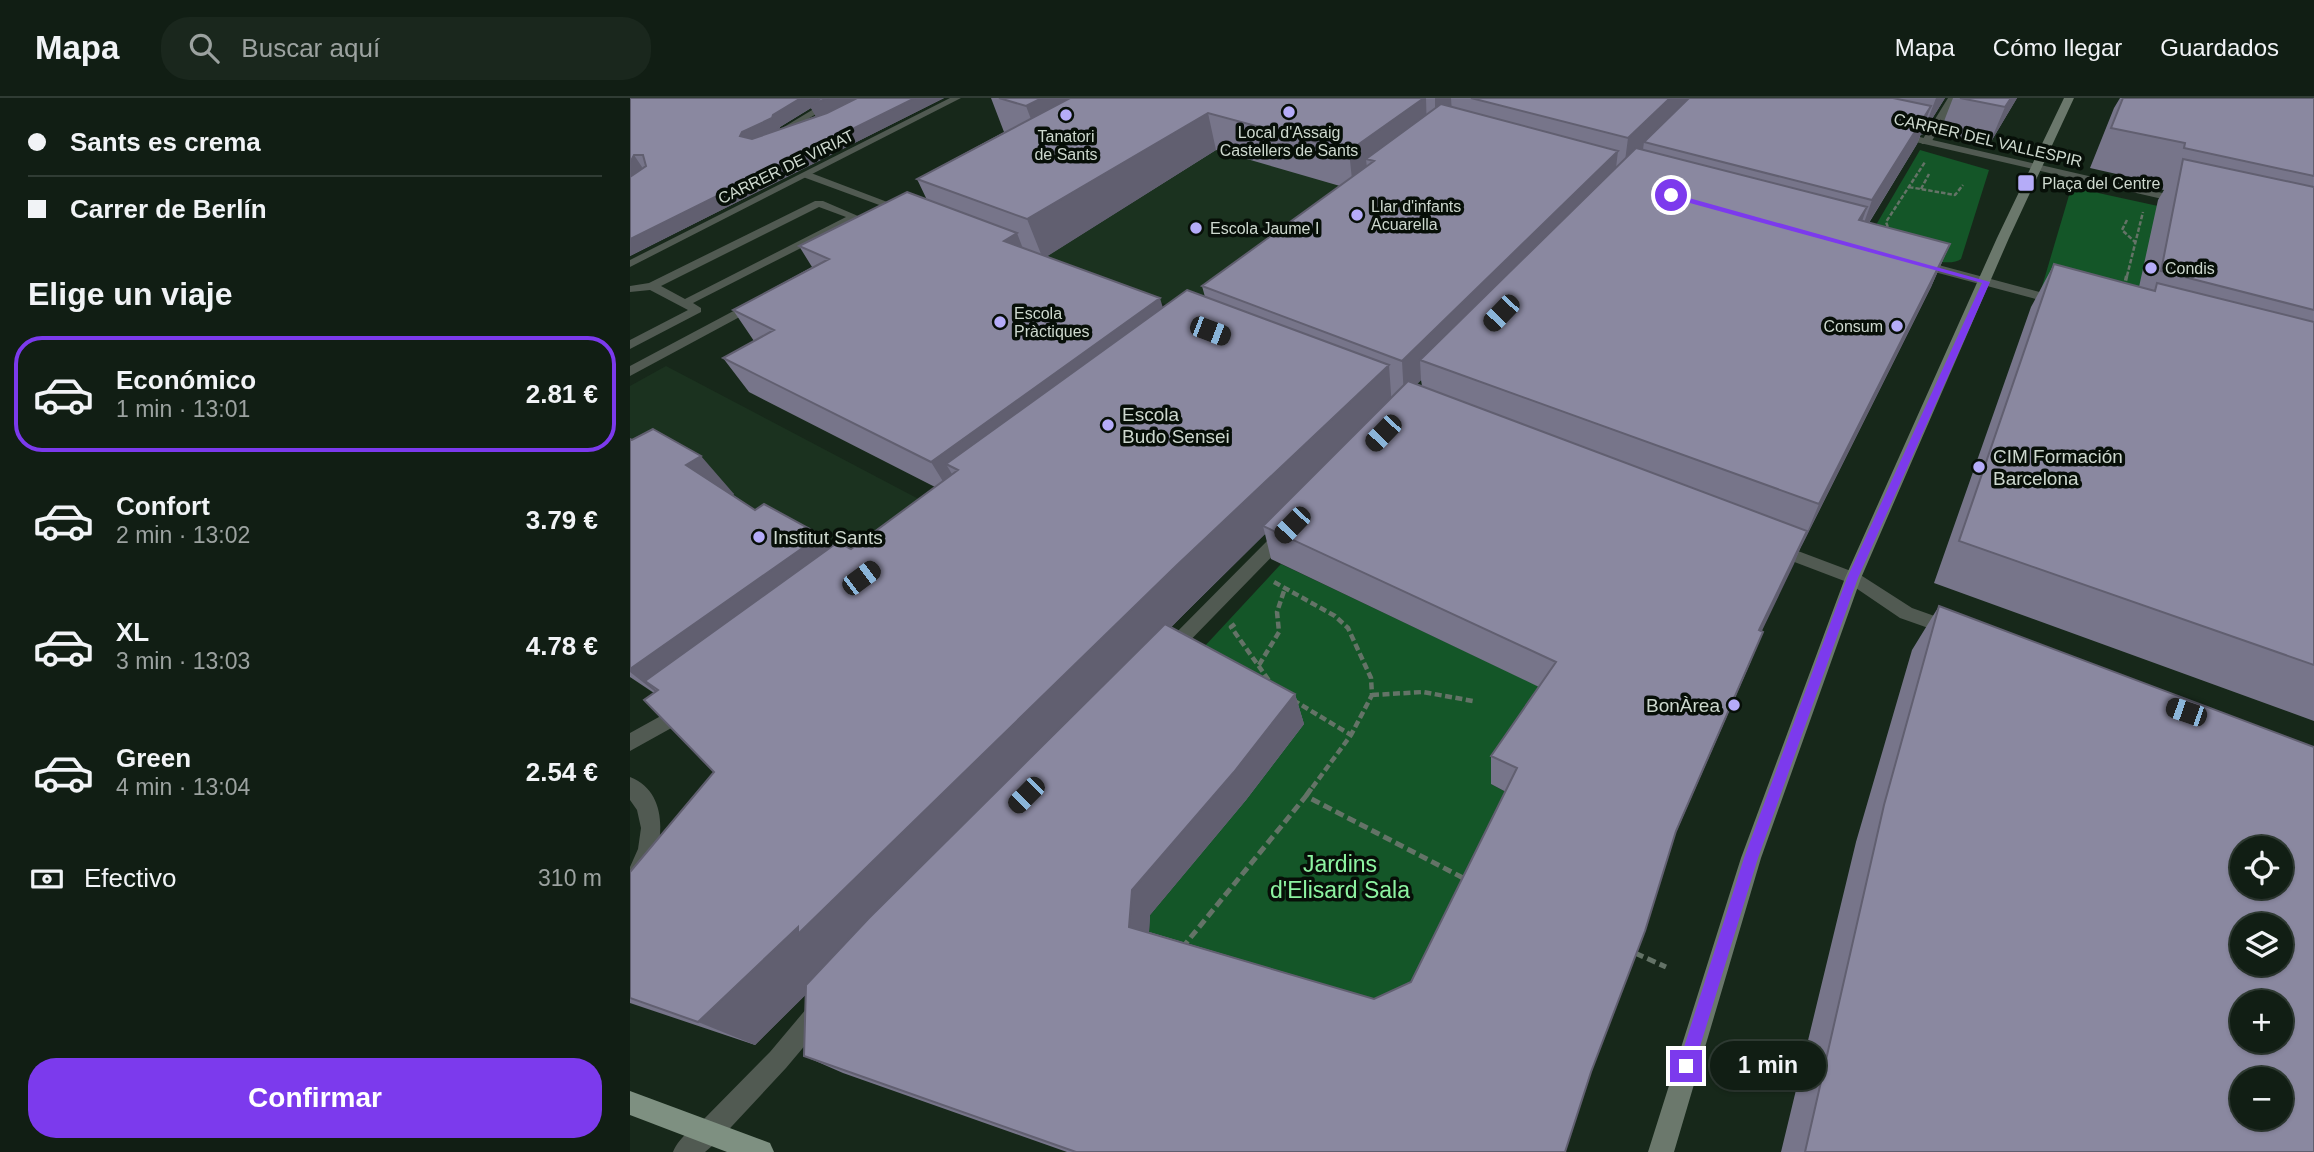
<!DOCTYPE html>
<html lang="es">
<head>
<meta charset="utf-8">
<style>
	:root { --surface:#111e14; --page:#1a271d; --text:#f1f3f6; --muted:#9ca2a0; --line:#303c34; --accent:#7c3aed }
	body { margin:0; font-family:Helvetica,sans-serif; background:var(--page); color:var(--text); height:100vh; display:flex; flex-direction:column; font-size:26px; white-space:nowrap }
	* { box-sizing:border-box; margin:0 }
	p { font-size:23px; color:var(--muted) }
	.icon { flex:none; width:38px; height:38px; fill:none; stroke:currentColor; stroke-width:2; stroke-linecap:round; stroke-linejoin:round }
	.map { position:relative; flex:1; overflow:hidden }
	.panel { display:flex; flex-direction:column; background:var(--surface); width:630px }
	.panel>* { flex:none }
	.top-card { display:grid; align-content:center; height:154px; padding:0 28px; background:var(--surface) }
	.buttons { position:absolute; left:1600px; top:738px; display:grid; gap:14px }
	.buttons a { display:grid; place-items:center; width:63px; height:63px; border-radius:50%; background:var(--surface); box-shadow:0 2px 5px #0004,0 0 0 2px var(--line); font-size:35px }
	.end { position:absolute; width:32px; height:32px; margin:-16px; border:9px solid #7c3aed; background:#fff; box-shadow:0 0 0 4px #fff }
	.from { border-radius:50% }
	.bubble { position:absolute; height:49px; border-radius:24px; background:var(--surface); box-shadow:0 2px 5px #0004,0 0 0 2px var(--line); font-size:23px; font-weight:800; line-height:49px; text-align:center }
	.car { position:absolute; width:21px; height:42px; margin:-21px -10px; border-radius:9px; box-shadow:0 0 5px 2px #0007; background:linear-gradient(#222 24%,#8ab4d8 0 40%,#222 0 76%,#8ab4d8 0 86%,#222 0) }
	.top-card b { display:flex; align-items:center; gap:24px; height:66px; font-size:26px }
	.top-card b+b { border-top:2px solid var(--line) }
	.top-card i { width:18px; height:18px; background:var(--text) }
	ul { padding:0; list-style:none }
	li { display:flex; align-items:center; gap:21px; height:116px; margin:0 14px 10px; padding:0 14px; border:4px solid transparent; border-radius:28px }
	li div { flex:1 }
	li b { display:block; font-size:26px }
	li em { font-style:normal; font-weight:800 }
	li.on { border-color:var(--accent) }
	li>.icon { width:63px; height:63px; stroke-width:1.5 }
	h2 { padding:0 28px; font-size:32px; line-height:84px }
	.pay { display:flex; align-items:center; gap:18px; height:77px; padding:0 28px; font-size:26px }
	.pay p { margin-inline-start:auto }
	.primary-button { display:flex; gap:14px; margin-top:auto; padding:14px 28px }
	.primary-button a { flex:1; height:80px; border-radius:28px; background:var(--accent); color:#fff; font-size:28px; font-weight:800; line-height:80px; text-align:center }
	header { display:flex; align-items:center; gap:42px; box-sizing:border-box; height:98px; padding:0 35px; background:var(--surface); border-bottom:2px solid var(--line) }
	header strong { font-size:33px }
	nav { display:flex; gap:38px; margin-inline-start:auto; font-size:24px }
	.search { width:490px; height:63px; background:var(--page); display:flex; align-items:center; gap:18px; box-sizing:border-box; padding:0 24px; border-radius:28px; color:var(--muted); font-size:26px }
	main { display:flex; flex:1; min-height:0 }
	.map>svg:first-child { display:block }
</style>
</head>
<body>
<header>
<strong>Mapa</strong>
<div class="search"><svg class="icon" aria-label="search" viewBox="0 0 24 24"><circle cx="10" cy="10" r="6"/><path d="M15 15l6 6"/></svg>Buscar aquí</div>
<nav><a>Mapa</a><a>Cómo llegar</a><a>Guardados</a></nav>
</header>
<main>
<section class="panel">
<div class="top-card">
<b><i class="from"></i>Sants es crema</b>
<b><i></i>Carrer de Berlín</b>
</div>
<h2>Elige un viaje</h2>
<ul>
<li class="on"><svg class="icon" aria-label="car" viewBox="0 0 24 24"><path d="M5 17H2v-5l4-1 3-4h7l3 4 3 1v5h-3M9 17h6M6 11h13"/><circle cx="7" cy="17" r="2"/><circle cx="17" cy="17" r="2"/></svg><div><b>Económico</b><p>1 min · 13:01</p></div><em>2.81 €</em></li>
<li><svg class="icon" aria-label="car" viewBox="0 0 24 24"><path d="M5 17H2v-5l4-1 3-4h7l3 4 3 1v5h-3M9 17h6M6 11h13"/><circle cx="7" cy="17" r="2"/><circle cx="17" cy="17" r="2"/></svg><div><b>Confort</b><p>2 min · 13:02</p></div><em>3.79 €</em></li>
<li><svg class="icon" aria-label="car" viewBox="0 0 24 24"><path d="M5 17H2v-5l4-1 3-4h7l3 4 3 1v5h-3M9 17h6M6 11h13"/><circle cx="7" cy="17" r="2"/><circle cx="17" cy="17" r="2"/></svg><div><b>XL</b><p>3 min · 13:03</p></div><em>4.78 €</em></li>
<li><svg class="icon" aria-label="car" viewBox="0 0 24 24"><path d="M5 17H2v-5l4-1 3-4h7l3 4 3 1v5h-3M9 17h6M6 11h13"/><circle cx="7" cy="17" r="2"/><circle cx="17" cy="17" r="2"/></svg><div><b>Green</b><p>4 min · 13:04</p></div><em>2.54 €</em></li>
</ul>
<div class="pay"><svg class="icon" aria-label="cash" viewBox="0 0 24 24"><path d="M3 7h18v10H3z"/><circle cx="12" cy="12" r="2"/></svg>Efectivo<p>310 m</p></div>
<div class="primary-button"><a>Confirmar</a></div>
</section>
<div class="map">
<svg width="1684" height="1054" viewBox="0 0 1684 1054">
	<rect width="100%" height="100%" fill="#17281a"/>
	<path fill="#1b321f" d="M627 26 725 92 557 214 412 161Z
		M36 268 300 407 36 604 0 579V288Z"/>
	<path fill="#145628" d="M1290 52 1359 72 1331 161C1316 173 1256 149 1236 144Z
		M1450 91 1528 108 1510 194 1411 192 1440 94Z
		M651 466 921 594 861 686 885 699 785 905 750 921 518 851 520 817 616 701 673 626 560 564Z"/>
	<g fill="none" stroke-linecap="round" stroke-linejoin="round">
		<path stroke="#647367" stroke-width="2.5" stroke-dasharray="4.5 2" stroke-linecap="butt" d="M1279 89 1325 97 1333 87
			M1291 91 1299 76
			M1497 122 1492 132 1505 144
			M1260 135 1256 124 1295 64
			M1497 178 1513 114"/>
		<path stroke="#647367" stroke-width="3.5" stroke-dasharray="5 2.5" stroke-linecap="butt" d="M1494 190 1497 176"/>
		<path stroke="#647367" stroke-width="4.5" stroke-dasharray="7 3.5" stroke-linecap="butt" d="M644 484 705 518 718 530 741 580 742 597 721 637
			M605 526 601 529 640 584
			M629 567 649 534 647 514 655 490
			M742 597 793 594 843 603
			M663 602 721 637 682 690"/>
		<path stroke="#647367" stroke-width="5" stroke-dasharray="9 4.5" stroke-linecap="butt" d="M676 698 683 688
			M552 850 676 698 835 781
			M1005 855 1036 869"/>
		<path fill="#515a52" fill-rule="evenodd" d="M202 0H212L147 40 139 38Z
			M320 0H331L0 169V162Z
			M185 103H193L249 127 244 130 224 123 63 205 71 210V214L0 251V242L58 212 20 192 0 194V188L19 185ZM189 109 216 119 55 201 31 188Z"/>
		<path fill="#515a52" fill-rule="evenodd" d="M1318 0H1328L1300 46H1292L1291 44Z
			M173 75H181L281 113 271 115 173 79Z
			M80 1020 89 1024 93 1033 89 1042 75 1054H43C49 1039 66 1026 80 1020Z"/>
		<path fill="#515a52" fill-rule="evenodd" d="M1268 34 1554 100 1560 103 1554 106 1264 39 1263 37Z
			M1286 161 1432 200 1434 203 1428 207 1282 168 1280 165Z
			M126 201 132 205 130 208 0 278V268Z
			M654 430 660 432 662 436 660 440 545 558H533L530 553 533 548 648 432Z
			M1147 445 1229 476 1282 510 1327 526 1330 531 1327 536 1321 538 1270 520 1217 484 1141 455 1139 451 1141 447Z
			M56 604 63 606 65 612 63 618 0 653V635Z
			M0 679C39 694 34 744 20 774 15 784 11 794 0 798V769L8 751 11 730 7 712 0 702Z
			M190 900 198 904 202 912 198 920 156 970 89 1042 80 1046 71 1042 67 1033 71 1024 140 954 182 904Z"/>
		<path fill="#6b786c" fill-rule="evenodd" d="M1434 0H1444L1379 140 1231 480 1131 760 1044 1054H1018L1111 760 1215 480 1367 140Z"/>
		<path fill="#7e9081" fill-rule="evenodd" d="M0 993 140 1045 144 1054H97L0 1017Z"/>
	</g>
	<path fill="#77758a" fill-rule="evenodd" d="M0 0H314L0 158ZM181 10 186 18 149 32 150 29Z
		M361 0H1315L1292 37 1291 36 1287 46 1239 125 1320 146 1301 189 1171 449 1131 533 1120 565 1043 741 961 974 935 1054H437L213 975 174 958 176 896 125 947 0 905V774L84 674 24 595 0 579V341L104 396 103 397 125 412 200 449 221 451 305 389 119 294 93 260 124 243 103 212 182 169 169 148 297 102 287 81 374 34ZM586 52 710 88 572 188 575 199 533 209 417 158ZM791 282 792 288 787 286ZM635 436 641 461 909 589 861 658V686L876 694 781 884 744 901 519 834 520 817 616 702 674 626 665 596 541 529Z
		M1323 0H1387L1359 47 1309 36Z
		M1490 0H1684V623L1304 485 1401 209 1424 166 1509 189 1528 102 1534 92 1530 91 1531 86 1460 70 1484 10Z
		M1309 508 1684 1054H1151L1226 744 1282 552Z"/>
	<path fill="#615f70" d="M171 0H233L186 19 181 10 150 29 149 32 119 47 110 38 112 34Z
		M285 0H314L0 158V141Z
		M412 0H494L410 45 396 8Z
		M794 0H796L797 36 744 63 736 61 738 80 723 91 719 53Z
		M805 0H821L822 16 805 27Z
		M1040 0H1071L1014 44 1012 59 993 78 998 40Z
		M1306 0H1315L1292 37Z
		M1381 0H1387L1359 47 1375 9Z
		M1301 8 1287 46 1228 142 1242 102Z
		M578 15 586 52 413 161 397 121Z
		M988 53 984 87 790 262 791 282 774 299 772 263Z
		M4 57 12 69 10 76 0 84V65Z
		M1237 109 1222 152 1229 122Z
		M387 135 400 169 374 143Z
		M1320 146 1301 189 1171 449 1189 406Z
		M530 200 540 234 328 372 316 366 331 391 322 398 301 364Z
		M759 267 762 310 633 428 635 436 561 509 214 864 211 862 125 947 68 924 546 468Z
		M71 358 104 396 90 405 56 367Z
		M1177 433 1164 466 1117 564 1129 532Z
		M191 437 221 474 15 583 43 606 42 607 0 574V571Z
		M1133 534 1120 565 1035 759 1046 733Z
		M665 596 674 626 616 702 520 817 518 851 499 829 502 792Z"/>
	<path fill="#8a88a0" stroke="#615f70" stroke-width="2" fill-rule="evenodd" d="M0 0H171L143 17 142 20 112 34 110 38 122 41 197 15 227 0H285L0 141V79L16 68 13 57H4L0 65Z
		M191 0H198L180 7Z
		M369 0H412L396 8Z
		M440 0H794L719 53 578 15 397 121 287 81Z
		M841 0H1040L998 40Z
		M1059 0H1263L1301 8 1242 102 1014 44Z
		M1330 0H1381L1375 9Z
		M1493 0H1684V78L1554 50 1555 45 1481 30Z
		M811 6 988 53 772 263 572 188 744 63 736 61Z
		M1006 50 1237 109 1229 122 1320 146 1189 406 790 262Z
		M1553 61 1684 89V212L1531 173Z
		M277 94 387 135 374 143 530 200 301 364 93 260 144 232 103 212 199 161 169 148Z
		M1424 166 1525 193 1527 185 1684 224V567L1329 443Z
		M557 192 759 267 546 468 168 836V829L68 924 0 900V774L84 674 14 602 28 592 15 583 208 444 221 451 328 372 316 366Z
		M778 283 1177 433 1129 532 1133 534 1046 733 1015 833 961 974 935 1054H446L174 958 176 887 239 820 535 526 665 596 604 674 502 792 499 829 744 901 781 884 887 670 861 658 926 564 633 428Z
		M23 331 71 358 56 367 125 412 134 406 191 437 0 571V341L2 342Z
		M1309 508 1684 649V1054H1175L1254 707ZM1612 751H1650V789H1612ZM1612 828H1650V866H1612ZM1612 905H1650V943H1612ZM1612 982H1650V1020H1612Z"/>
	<path fill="#7c3aed" d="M1041 95 1360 184 1228 480 1128 760 1064 968 1056 976 1048 968 1114 760 1217 480 1352 185 1038 99Z"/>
	<g fill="#b5acf8" stroke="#070f08" stroke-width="2.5">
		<circle cx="659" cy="14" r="7"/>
		<circle cx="436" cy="17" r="7"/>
		<rect x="1387" y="76" width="18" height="18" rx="3.5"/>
		<circle cx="727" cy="117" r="7"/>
		<circle cx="566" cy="130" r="7"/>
		<circle cx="1521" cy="170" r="7"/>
		<circle cx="370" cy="224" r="7"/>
		<circle cx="1267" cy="228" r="7"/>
		<circle cx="478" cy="327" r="7"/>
		<circle cx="1349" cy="369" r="7"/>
		<circle cx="129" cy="439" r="7"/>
		<circle cx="1104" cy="607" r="7"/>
	</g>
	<g text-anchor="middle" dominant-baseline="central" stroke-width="7" stroke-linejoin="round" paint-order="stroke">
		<g font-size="16" fill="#ced9cf" stroke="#070f08" text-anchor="start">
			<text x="659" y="34" text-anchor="middle">Local d'Assaig<tspan x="659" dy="18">Castellers de Sants</tspan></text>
			<text x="436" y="38" text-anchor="middle">Tanatori<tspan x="436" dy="18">de Sants</tspan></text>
			<text x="1412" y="85">Plaça del Centre</text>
			<text x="741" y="108">Llar d'infants<tspan x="741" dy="18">Acuarella</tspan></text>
			<text x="580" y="130">Escola Jaume I</text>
			<text x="1535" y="170">Condis</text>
			<text x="384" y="215">Escola<tspan x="384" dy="18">Pràctiques</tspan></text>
			<text x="1253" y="228" text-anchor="end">Consum</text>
		</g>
		<g font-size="16" fill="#ced9cf" stroke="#070f08">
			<text transform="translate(1358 42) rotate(13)">CARRER DEL VALLESPIR</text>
			<text transform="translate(156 69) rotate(-26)">CARRER DE VIRIAT</text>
		</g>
		<g font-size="19" fill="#ced9cf" stroke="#070f08" text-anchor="start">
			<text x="492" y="316">Escola<tspan x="492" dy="22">Budo Sensei</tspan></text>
			<text x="1363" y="358">CIM Formación<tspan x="1363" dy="22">Barcelona</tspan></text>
			<text x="143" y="439">Institut Sants</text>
			<text x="1090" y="607" text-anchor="end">BonÀrea</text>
		</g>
		<g font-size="23" fill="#8df4a1" stroke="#070f08">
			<text x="710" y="766">Jardins<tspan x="710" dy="26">d'Elisard Sala</tspan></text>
		</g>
	</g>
</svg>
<div class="buttons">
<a><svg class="icon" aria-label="locate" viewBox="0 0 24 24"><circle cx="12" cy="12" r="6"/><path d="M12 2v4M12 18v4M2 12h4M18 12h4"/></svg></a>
<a><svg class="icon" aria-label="layers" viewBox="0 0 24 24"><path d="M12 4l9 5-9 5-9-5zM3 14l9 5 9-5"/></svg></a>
<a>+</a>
<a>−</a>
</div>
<i class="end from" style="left:1041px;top:97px"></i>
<i class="end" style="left:1056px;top:968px"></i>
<div class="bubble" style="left:1080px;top:943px;width:116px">1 min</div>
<i class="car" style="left:871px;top:215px;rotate:224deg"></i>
<i class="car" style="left:580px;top:233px;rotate:111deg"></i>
<i class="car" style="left:753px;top:335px;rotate:224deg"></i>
<i class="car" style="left:662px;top:427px;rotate:224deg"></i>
<i class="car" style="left:231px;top:480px;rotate:53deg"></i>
<i class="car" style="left:1556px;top:614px;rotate:289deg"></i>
<i class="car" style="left:396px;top:697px;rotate:225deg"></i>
</div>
</main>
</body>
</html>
